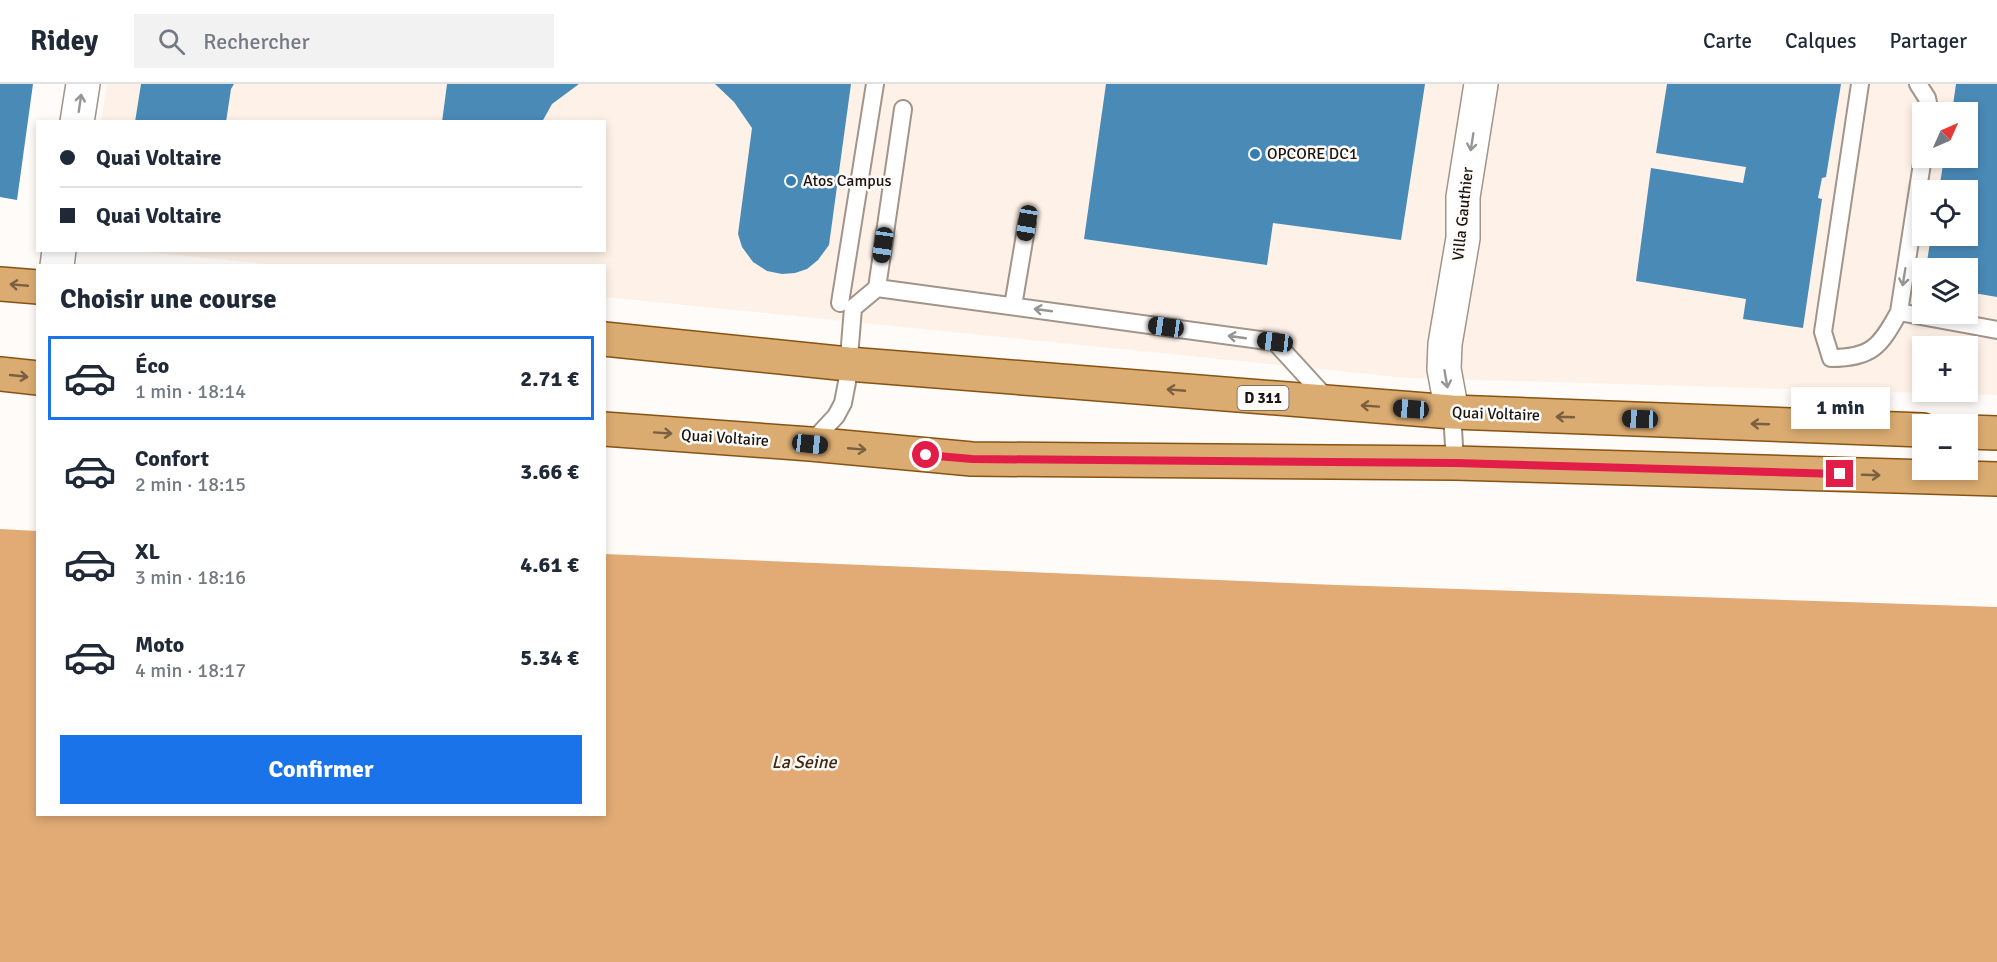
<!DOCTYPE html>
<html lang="fr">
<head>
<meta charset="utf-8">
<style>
	:root { --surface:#fff; --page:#f2f2f3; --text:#1f2937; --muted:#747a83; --line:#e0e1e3; --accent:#1a73e8 }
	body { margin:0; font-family:Signika,sans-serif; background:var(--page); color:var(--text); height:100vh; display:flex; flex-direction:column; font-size:22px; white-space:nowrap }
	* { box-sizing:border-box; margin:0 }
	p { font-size:20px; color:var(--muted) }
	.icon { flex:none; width:33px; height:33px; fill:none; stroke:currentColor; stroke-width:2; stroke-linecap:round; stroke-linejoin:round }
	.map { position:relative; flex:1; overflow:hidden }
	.sheet { position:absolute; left:36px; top:180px; width:570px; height:552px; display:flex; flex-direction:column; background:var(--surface); border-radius:0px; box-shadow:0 3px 9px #0003 }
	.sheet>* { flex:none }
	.hud { position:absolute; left:36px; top:36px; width:570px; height:132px; border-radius:0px; box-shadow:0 3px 9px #0003; display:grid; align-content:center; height:132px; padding:0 24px; background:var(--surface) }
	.needle { width:39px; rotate:45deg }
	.tools { position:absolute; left:1912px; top:18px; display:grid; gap:12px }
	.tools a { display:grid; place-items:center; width:66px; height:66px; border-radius:0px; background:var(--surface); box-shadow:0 3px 9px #0003; font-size:30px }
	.end { position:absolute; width:27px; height:27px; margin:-14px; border:8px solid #e11d48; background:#fff; box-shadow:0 0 0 3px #fff }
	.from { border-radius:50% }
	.bubble { position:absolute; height:42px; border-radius:0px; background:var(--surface); box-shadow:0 3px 9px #0003; font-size:20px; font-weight:700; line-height:42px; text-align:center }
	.car { position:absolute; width:18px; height:36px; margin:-18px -9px; border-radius:8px; box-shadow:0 0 4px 2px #0007; background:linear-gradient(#222 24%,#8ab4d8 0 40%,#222 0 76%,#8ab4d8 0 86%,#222 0) }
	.hud b { display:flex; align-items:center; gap:21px; height:57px; font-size:22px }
	.hud b+b { border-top:2px solid var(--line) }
	.hud i { width:15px; height:15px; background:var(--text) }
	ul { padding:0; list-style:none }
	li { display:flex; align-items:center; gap:18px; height:84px; margin:0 12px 9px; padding:0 12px; border:3px solid transparent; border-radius:0px }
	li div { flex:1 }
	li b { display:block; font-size:22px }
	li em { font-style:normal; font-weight:700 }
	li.on { border-color:var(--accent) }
	li>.icon { width:54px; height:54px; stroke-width:1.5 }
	h2 { padding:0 24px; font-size:27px; line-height:72px }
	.action { display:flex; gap:12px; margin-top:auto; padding:12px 24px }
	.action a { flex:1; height:69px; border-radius:0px; background:var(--accent); color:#fff; font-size:24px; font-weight:700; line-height:69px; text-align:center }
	header { display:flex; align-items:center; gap:36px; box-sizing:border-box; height:84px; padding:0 30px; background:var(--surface); border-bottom:2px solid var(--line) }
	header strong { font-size:28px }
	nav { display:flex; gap:33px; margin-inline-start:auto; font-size:21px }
	.search { width:420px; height:54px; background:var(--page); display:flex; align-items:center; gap:15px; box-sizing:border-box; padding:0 21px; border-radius:0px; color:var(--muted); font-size:22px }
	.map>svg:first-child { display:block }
</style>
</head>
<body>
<header>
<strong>Ridey</strong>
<div class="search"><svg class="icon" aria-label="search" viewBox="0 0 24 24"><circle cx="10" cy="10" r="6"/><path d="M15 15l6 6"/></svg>Rechercher</div>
<nav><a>Carte</a><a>Calques</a><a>Partager</a></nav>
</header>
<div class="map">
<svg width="1997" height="878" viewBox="0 0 1997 878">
	<rect width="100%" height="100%" fill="#fefbf9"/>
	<path fill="#fef2e8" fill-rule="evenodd" d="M107 0H1997V311L1408 294 605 213 604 182H287L137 167 604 166V38H101ZM1923 28H1968V74H1923ZM1923 106H1968V152H1923ZM1923 184H1968V230H1923ZM1923 262H1968V308H1923Z"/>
	<path fill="#e2aa75" d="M0 445 37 447 38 730H604L605 470 1337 501 1997 523V878H0Z"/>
	<path fill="#4a8ab7" d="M0 0H33L17 116 0 113Z
		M141 0H234L231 5 226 38H135Z
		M447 0H579L552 20 542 38H442Z
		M715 0H851L829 161 818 176 807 185 795 189 782 190 767 187 753 178 742 163 738 150 752 44 734 18Z
		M1106 0H1425L1401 156 1273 139 1267 181 1084 155Z
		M1667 0H1841L1826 93 1822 94 1818 114 1822 115 1803 244 1743 235 1746 215 1636 197 1651 84 1743 99 1746 83 1656 69Z
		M1956 0H1997V213L1968 208V184H1926L1931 152H1968V106H1939L1944 74H1968V28H1952Z"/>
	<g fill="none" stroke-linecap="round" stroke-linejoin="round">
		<defs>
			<path id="lane" d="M1860 0 1823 248 1831 274C1871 274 1880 263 1899 228L1923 73
				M1918 0 1927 14 1930 28
				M877 204 1275 258 1329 317
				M840 219 875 0
				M1013 222 1027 139
				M1899 228 1997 246
				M1452 328 1455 379
				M810 360 836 332 843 319 847 298 853 224 877 204 903 25"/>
			<path id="street" d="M77 38 83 0
				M57 182 59 166
				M1452 328 1444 285 1445 260 1463 154V113L1481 0"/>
			<path id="primary" d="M0 200 38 203
				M604 255 848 280 1452 328 1923 346
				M0 290 38 294
				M604 345 810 360 972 375 1455 379 1997 395
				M1968 348 1997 349"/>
		</defs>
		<use href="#lane" stroke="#a19489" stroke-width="20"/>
		<use href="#street" stroke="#a19489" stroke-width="36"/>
		<use href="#primary" stroke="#885312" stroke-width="36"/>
		<use href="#lane" stroke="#fff" stroke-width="16"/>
		<use href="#street" stroke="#fff" stroke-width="33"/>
		<use href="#primary" stroke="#dbac71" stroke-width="33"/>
	</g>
	<defs><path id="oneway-shaft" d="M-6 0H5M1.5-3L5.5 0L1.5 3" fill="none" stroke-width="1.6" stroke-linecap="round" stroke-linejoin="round" transform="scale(1.5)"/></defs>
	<g stroke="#989694">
		<use href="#oneway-shaft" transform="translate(80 19) rotate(-82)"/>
		<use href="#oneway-shaft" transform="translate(1472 58) rotate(99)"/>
		<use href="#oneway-shaft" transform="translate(1904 193) rotate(99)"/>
		<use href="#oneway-shaft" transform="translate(1043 226) rotate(-172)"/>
		<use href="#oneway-shaft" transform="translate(1237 253) rotate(-172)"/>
		<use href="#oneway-shaft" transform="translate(1446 295) rotate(80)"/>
	</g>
	<g stroke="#7a6041">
		<use href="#oneway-shaft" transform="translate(19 201) rotate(-175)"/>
		<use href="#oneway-shaft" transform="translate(19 292) rotate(6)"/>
		<use href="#oneway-shaft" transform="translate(1176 306) rotate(-175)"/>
		<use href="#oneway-shaft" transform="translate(1370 322) rotate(-176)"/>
		<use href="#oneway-shaft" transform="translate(1565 333) rotate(-178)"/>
		<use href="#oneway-shaft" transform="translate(1760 340) rotate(-178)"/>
		<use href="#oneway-shaft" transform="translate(663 349) rotate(4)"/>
		<use href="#oneway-shaft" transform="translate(857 365) rotate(5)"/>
		<use href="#oneway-shaft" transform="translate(1871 391) rotate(2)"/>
	</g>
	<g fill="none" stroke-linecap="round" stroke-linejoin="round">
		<path stroke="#e11d48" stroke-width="8" d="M926 371 972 375 1455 379 1840 390"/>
	</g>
	<g fill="#337fb2" stroke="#fefbf9" stroke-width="2">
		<circle cx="1255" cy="70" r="6"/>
		<circle cx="791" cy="97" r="6"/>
	</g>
	<g text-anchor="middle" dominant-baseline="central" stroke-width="5" stroke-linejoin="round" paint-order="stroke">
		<rect fill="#fefbf9" stroke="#5e5a57" stroke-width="1.5" x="1237.5" y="302" width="51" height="24" rx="4.5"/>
		<g font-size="15" font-weight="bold" fill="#191511">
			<text x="1263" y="314">D 311</text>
		</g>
		<g font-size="16" fill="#191511" stroke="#fefbf9" text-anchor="start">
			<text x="1267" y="70">OPCORE DC1</text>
			<text x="803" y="97">Atos Campus</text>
		</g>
		<g font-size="16" fill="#191511" stroke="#fefbf9">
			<text transform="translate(1463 130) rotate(-84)">Villa Gauthier</text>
			<text transform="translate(1496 330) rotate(2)">Quai Voltaire</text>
			<text transform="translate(725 354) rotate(4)">Quai Voltaire</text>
		</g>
		<g font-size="18" font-style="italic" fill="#402811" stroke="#fefbf9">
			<text x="804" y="678">La Seine</text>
		</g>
	</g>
</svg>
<div class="tools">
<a><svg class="needle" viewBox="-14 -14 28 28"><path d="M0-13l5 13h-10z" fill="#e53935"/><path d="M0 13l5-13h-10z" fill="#747a83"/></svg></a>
<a><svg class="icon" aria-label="locate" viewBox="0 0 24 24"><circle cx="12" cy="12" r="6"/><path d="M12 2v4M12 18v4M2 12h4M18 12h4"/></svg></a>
<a><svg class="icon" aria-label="layers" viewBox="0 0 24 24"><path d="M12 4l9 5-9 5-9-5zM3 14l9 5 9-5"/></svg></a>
<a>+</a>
<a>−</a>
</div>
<i class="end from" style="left:926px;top:371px"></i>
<i class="end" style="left:1840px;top:390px"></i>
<div class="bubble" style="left:1791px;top:303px;width:99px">1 min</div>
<i class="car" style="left:1027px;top:139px;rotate:189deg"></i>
<i class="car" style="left:883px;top:161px;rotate:188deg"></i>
<i class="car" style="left:1166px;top:243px;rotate:278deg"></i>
<i class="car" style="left:1275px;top:258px;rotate:277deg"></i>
<i class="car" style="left:1411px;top:325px;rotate:274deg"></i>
<i class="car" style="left:1640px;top:335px;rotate:272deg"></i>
<i class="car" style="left:810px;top:360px;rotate:96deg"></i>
<div class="hud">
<b><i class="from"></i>Quai Voltaire</b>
<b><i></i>Quai Voltaire</b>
</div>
<section class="sheet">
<h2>Choisir une course</h2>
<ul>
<li class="on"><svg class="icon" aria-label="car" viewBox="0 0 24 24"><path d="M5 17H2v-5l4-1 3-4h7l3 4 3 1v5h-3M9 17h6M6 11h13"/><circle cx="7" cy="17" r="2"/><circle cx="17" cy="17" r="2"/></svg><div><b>Éco</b><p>1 min · 18:14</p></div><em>2.71 €</em></li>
<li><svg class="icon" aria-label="car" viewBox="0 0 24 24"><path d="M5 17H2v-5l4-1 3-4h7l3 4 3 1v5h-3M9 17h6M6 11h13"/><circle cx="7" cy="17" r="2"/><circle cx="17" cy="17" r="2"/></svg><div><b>Confort</b><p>2 min · 18:15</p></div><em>3.66 €</em></li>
<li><svg class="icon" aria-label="car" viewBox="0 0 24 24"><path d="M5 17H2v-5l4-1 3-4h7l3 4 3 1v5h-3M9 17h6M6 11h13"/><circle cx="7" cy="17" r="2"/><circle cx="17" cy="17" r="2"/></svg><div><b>XL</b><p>3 min · 18:16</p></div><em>4.61 €</em></li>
<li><svg class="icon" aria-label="car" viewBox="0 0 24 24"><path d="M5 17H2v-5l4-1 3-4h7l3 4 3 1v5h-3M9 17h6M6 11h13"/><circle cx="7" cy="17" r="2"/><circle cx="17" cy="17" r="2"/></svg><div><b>Moto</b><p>4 min · 18:17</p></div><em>5.34 €</em></li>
</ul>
<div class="action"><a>Confirmer</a></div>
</section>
</div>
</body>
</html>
